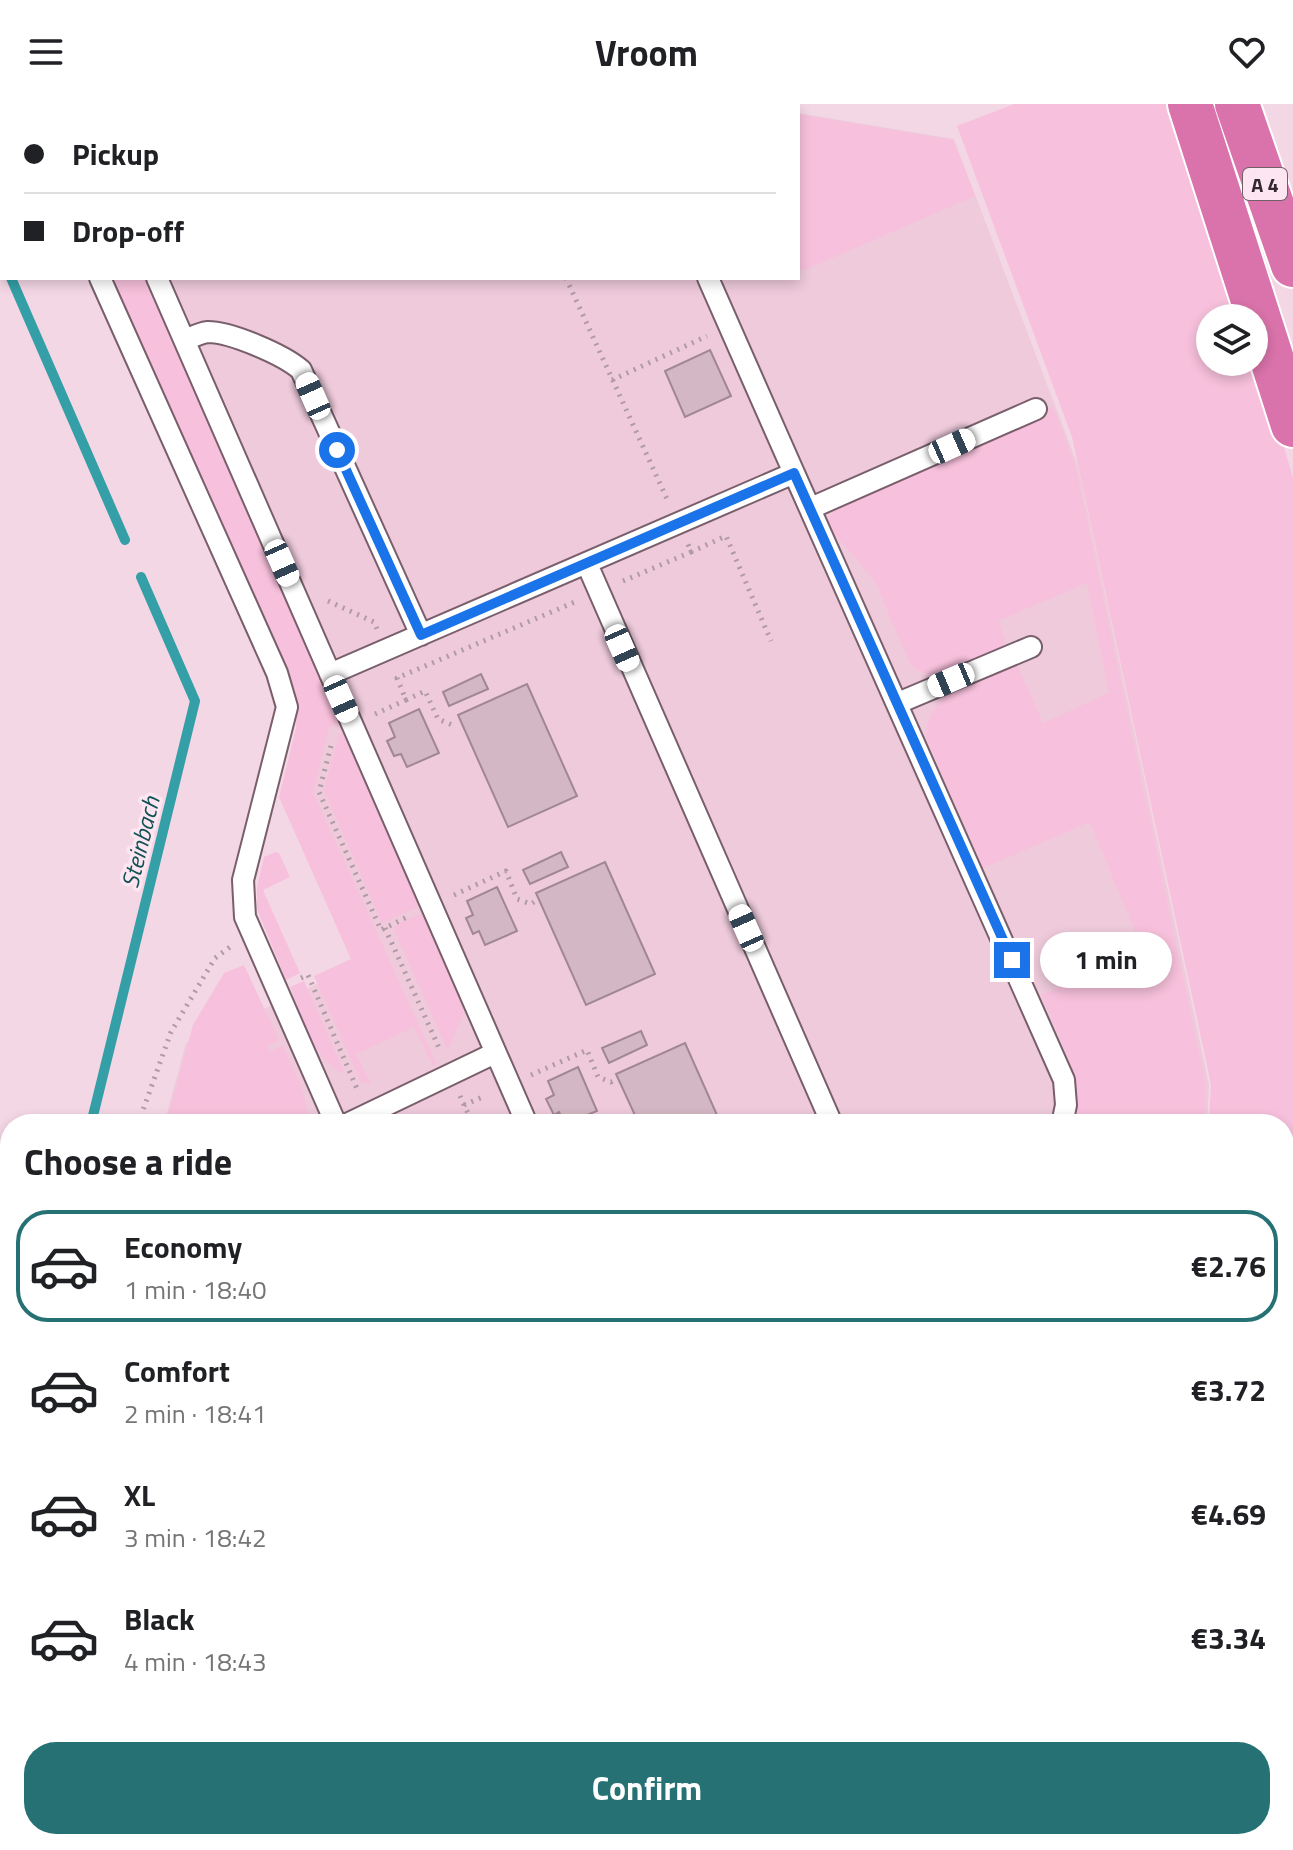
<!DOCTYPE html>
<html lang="en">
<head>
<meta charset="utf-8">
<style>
	:root { --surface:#fff; --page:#f2f2f2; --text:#202124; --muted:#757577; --line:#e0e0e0; --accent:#267174 }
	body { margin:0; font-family:"Titillium Web",sans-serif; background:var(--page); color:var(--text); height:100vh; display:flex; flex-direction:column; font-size:30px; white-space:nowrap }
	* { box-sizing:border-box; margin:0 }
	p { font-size:26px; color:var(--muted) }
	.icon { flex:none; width:44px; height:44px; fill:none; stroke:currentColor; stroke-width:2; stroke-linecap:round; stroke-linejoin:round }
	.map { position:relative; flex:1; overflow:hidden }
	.details { position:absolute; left:0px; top:1010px; width:1294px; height:736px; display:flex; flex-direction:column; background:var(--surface); border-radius:32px 32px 0 0; box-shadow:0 4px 12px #0003 }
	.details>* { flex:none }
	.guide { position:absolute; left:0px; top:0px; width:800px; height:176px; box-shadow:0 4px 12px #0003; display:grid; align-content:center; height:176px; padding:0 24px; background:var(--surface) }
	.buttons { position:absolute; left:1196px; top:200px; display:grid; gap:16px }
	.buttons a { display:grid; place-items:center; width:72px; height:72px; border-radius:50%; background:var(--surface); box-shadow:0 4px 12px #0003; font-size:40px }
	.end { position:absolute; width:36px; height:36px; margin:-18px; border:10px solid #1a73e8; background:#fff; box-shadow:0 0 0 4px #fff }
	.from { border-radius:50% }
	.bubble { position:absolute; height:56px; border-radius:28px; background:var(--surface); box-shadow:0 4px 12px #0003; font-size:26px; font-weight:700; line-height:56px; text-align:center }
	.car { position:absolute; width:24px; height:48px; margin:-24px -12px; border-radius:10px; box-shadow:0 0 6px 2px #0007; background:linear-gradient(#fff 24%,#345 0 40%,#fff 0 76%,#345 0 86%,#fff 0) }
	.guide b { display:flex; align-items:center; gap:28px; height:76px; font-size:30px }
	.guide b+b { border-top:2px solid var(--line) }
	.guide i { width:20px; height:20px; background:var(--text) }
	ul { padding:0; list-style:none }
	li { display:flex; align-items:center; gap:24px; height:112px; margin:0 16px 12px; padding:0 8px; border:4px solid transparent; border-radius:32px }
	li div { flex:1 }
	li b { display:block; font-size:30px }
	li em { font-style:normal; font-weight:700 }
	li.selected { border-color:var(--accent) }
	li>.icon { width:72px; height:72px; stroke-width:1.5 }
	h2 { padding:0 24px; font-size:36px; line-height:96px }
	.cta { display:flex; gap:16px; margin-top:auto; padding:16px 24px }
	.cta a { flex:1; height:92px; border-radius:32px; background:var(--accent); color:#fff; font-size:32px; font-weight:700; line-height:92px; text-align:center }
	header { display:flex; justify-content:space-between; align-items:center; height:104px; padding:0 24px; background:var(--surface); font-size:36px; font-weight:700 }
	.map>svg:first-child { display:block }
</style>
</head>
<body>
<header><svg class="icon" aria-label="menu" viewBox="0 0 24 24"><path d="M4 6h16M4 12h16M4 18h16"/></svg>Vroom<svg class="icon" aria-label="heart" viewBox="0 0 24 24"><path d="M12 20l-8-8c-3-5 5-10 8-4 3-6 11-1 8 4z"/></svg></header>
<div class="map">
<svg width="1293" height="1746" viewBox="0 0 1293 1746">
	<rect width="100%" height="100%" fill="#f4d7e5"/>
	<path fill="#eecadb" d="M44 0H746L758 2H45Z
		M798 9 954 35 1078 362 1209 981 1207 1020H164L186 939 284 896 359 859 286 695 309 605 122 174H798Z"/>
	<path fill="#f7c0dc" d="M1014 0H1174L1247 214H1210V258H1254V240L1293 374V1505L1284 1521V1020H1209L1211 980 1072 333 957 22Z
		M798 10 953 36 975 92 807 165 798 166Z
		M110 174H144L343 617 329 624 313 688 436 959 433 962 414 923 356 950 371 980 361 978 314 872 351 855 279 693 296 624 297 607 290 583Z
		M1053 303 1076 364 1206 982 1204 1020H1078C1079 966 1062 939 1041 891L1143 847 1090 718 983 764 926 633C930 585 972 578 1010 560L1017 561 1043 619 1109 589 1087 479 998 517 1005 535 1003 543 939 570C926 572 920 569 910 560L875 477 830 425C828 412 831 408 839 399Z
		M348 627 424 800 382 819 324 686 339 631Z
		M275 748 279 749 290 773 263 786 300 869 286 876 257 805V783L264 753Z
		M427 807 463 894V912L448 947 394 826 396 821Z
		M244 861 279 936 268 942 270 948 283 942C293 966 311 994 306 1020H166L193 921 224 869Z
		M304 877 345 970C312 956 303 914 290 883Z
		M1293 1613V1665L1284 1670V1624Z
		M1293 1703V1746H1245L1255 1736H1284V1707Z
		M435 1736H468L474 1746H441Z
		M512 1736H572L550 1746H490Z
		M960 1736H1123L1115 1746H955Z"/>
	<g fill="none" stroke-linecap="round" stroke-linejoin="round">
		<path stroke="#349fa6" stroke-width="10" d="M0 150 2 154
			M11 174 125 436
			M91 1020 195 597 141 473
			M0 1398 10 1358"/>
	</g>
	<path fill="#d3b7c4" stroke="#a18693" stroke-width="2" d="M710 246 731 292 685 313 665 267Z
		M481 570 488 585 449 602 443 588Z
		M527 580 577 692 508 723 458 611Z
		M419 605 439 649 407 663 401 650 394 652 387 637 395 633 389 619Z
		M561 748 568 763 530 780 523 766Z
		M605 758 655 870 586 901 536 789Z
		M497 783 517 827 485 841 479 827 473 830 466 814 473 811 467 797Z
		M641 927 647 941 609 959 602 944Z
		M685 939 721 1020H639L616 970Z
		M578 963 597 1007 565 1020 559 1008 554 1011 546 995 554 991 548 977Z"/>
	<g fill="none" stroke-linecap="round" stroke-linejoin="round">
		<defs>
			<path id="lane" d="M12 0 13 2
				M81 0 82 2
				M443 0 455 2
				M118 2 120 0
				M100 174 277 569 287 603 243 776 245 813 336 1020
				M157 174 527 1020
				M708 174 794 369
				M185 236C192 233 200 229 208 228 231 228 284 251 301 266L421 531
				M811 404 1036 305
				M587 460 832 1020
				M330 570 794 369 1064 976 1066 1001 1062 1020
				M898 599 1031 543
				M347 1020 495 949
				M484 1739 490 1736"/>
			<path id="highway" d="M1190 0 1293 321
				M1237 0 1293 161
				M1284 1602 1293 1590
				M1284 1681 1293 1676
				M1159 1746 1168 1736
				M1209 1746 1219 1736"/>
		</defs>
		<use href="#lane" stroke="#785f6b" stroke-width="24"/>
		<use href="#highway" stroke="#fff" stroke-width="48"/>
		<path stroke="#b09aa5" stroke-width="5" stroke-dasharray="2 6" stroke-linecap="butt" d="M566 174 667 395
			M612 276 707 232
			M691 448 726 432 771 537
			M623 477 691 448 688 440
			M328 497 374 518 377 525
			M406 596 425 587 438 615 452 621 456 620
			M375 610 406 596 397 574 577 497
			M331 642 319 688 381 826 409 812
			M454 791 506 767 517 795 531 800 534 798
			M385 824 440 946
			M301 874 308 871 358 987
			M531 971 587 946 598 973 611 978 615 976
			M460 992 473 1020
			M464 1001 485 992
			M763 1018 764 1020
			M138 1020 171 928 215 854 230 843
			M0 1490 10 1451"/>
		<use href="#lane" stroke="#fff" stroke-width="20"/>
		<use href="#highway" stroke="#da73ab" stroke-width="44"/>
	</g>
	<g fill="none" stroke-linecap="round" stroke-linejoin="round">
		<path stroke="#1a73e8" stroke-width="10" d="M337 346 421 531 794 369 1012 856"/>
	</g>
	<g text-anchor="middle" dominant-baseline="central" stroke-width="7" stroke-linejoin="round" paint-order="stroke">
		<rect fill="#fde6f1" stroke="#706168" stroke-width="2" x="1243" y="64" width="44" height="32" rx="6"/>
		<g font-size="20" font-weight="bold" fill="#33282e">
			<text x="1265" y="80">A 4</text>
		</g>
		<g font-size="24" font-style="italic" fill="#105154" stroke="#fde6f1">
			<text transform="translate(140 738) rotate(-76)">Steinbach</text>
		</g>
	</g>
</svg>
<div class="buttons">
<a><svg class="icon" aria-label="layers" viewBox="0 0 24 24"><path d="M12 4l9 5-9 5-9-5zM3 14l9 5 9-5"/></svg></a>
</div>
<i class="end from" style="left:337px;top:346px"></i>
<i class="end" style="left:1012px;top:856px"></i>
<div class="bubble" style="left:1040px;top:828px;width:132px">1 min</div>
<i class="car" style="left:313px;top:292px;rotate:336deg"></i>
<i class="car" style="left:952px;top:342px;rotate:66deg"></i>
<i class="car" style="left:282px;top:459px;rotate:156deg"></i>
<i class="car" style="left:622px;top:544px;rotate:156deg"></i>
<i class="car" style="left:951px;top:576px;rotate:247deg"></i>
<i class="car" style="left:341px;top:595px;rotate:156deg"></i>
<i class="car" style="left:746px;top:824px;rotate:336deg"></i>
<div class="guide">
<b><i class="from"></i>Pickup</b>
<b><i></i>Drop-off</b>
</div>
<section class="details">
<h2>Choose a ride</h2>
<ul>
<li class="selected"><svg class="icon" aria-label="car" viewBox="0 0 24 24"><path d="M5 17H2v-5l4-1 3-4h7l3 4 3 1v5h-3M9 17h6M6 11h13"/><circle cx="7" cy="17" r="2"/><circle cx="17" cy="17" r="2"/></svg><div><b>Economy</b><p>1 min · 18:40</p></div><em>€2.76</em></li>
<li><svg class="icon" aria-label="car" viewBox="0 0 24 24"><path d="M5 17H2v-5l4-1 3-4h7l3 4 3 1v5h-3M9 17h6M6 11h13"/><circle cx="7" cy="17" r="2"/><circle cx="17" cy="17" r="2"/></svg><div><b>Comfort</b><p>2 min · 18:41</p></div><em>€3.72</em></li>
<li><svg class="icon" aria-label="car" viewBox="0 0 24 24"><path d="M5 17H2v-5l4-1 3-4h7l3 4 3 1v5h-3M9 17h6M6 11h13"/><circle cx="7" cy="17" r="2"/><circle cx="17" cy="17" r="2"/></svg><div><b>XL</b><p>3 min · 18:42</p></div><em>€4.69</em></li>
<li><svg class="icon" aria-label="car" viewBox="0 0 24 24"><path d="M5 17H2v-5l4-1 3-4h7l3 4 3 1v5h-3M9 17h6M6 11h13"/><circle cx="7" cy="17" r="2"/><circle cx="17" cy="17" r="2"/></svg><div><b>Black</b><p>4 min · 18:43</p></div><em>€3.34</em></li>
</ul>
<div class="cta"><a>Confirm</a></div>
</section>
</div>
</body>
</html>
